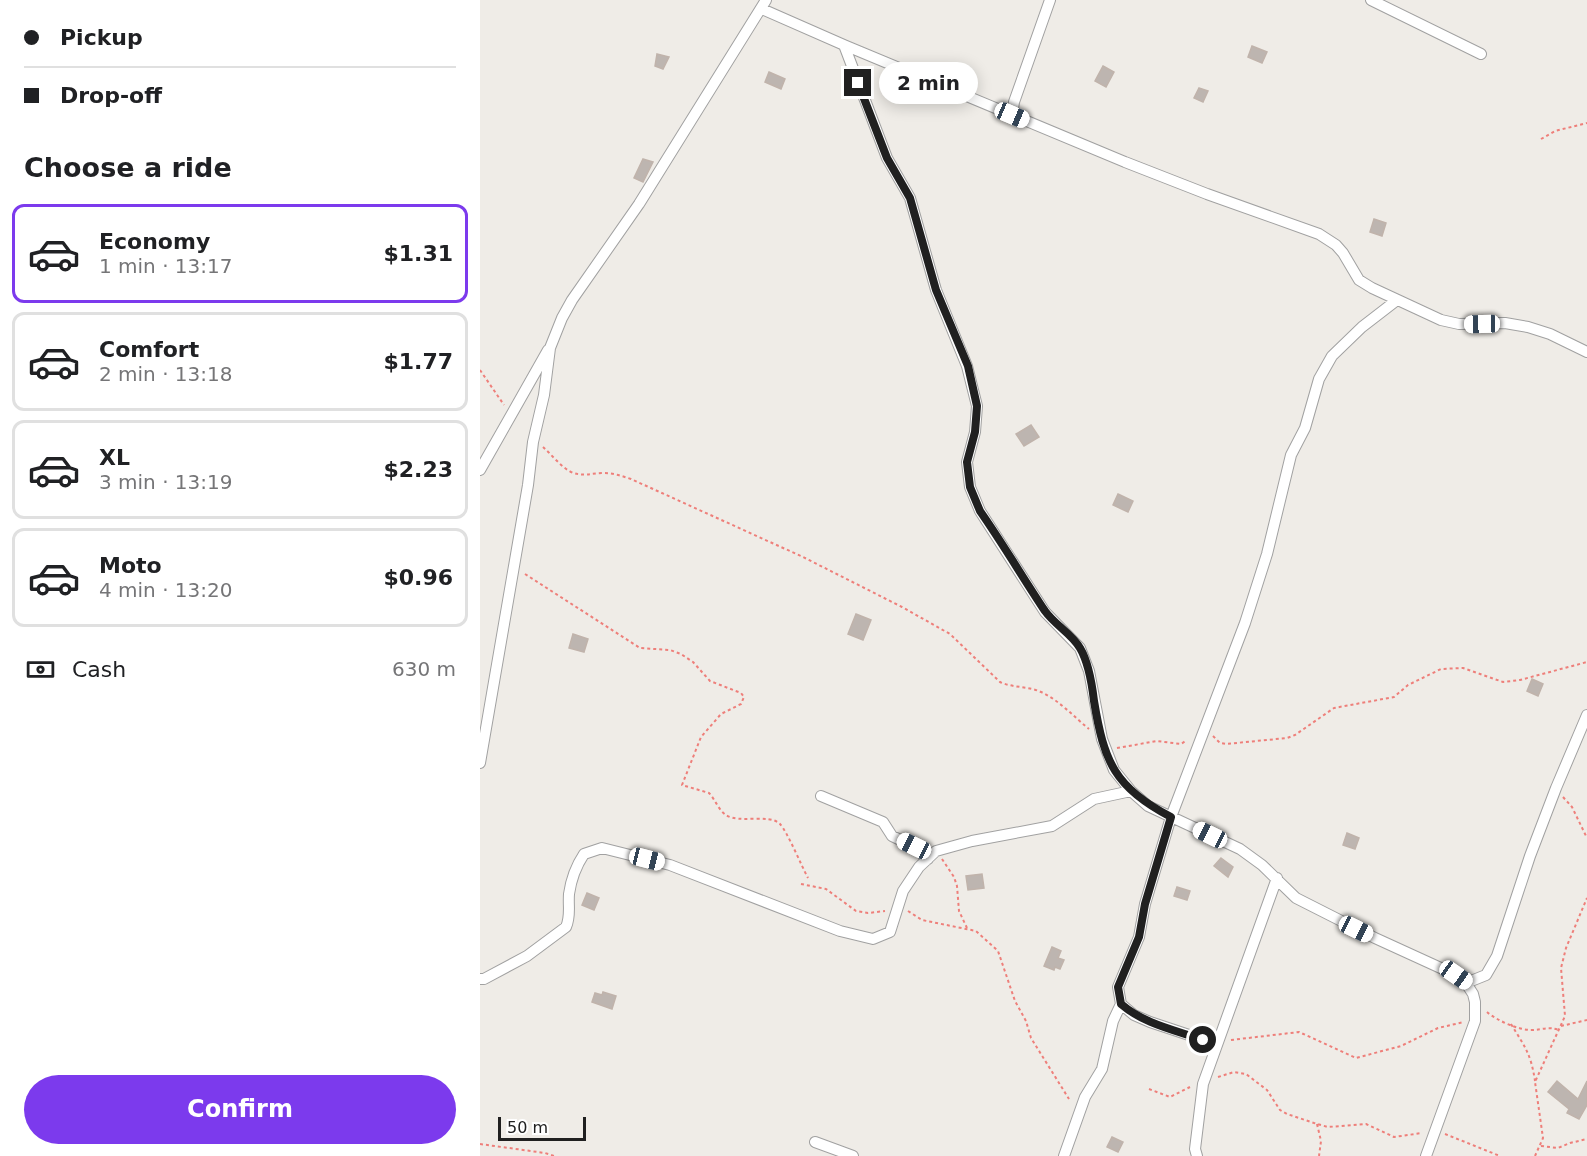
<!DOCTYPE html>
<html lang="en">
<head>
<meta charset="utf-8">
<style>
	:root { --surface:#fff; --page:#f6f6f6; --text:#202124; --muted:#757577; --line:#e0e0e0; --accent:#7c3aed }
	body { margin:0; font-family:"DejaVu Sans",sans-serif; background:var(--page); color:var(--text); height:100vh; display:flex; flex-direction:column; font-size:22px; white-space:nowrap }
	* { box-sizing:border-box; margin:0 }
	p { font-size:20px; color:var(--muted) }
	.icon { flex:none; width:33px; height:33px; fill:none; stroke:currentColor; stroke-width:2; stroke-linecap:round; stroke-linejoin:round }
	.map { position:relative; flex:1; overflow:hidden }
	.details { display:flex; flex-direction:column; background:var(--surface); width:480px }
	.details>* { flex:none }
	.top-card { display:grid; align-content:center; height:132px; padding:0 24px; background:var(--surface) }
	.scale { position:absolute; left:18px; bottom:15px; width:88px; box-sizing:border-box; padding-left:6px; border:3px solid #202020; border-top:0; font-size:16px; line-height:21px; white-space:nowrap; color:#202020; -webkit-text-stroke:4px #fff; paint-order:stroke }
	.end { position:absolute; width:27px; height:27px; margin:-14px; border:8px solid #202020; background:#fff; box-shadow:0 0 0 3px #fff }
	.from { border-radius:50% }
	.bubble { position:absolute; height:42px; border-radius:21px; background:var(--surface); box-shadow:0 3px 15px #0003; font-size:20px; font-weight:800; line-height:42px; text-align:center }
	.car { position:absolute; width:18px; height:36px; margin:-18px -9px; border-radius:8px; box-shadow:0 0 4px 2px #0007; background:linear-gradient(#fff 24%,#345 0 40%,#fff 0 76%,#345 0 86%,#fff 0) }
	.top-card b { display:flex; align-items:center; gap:21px; height:57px; font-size:22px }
	.top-card b+b { border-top:2px solid var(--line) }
	.top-card i { width:15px; height:15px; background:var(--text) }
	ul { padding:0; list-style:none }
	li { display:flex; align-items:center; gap:18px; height:99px; margin:0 12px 9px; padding:0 12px; border:3px solid var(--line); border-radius:12px }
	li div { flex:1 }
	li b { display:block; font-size:22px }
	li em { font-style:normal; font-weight:800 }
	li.on { border-color:var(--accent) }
	li>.icon { width:54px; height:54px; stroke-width:1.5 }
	h2 { padding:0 24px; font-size:27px; line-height:72px }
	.pay { display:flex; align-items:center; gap:15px; height:66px; padding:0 24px; font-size:22px }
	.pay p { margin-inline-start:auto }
	.action { display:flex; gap:12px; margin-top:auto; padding:12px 24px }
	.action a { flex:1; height:69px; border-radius:36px; background:var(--accent); color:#fff; font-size:24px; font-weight:800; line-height:69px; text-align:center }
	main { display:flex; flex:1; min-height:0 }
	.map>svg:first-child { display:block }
</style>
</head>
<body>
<main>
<section class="details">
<div class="top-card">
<b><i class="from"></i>Pickup</b>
<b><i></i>Drop-off</b>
</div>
<h2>Choose a ride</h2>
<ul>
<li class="on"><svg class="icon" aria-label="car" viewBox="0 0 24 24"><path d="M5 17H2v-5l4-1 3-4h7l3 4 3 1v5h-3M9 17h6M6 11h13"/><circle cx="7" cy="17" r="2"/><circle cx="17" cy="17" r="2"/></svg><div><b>Economy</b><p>1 min · 13:17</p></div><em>$1.31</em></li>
<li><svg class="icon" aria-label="car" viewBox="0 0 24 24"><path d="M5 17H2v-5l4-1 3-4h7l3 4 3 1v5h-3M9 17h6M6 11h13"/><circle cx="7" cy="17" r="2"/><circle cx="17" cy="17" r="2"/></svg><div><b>Comfort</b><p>2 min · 13:18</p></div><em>$1.77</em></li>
<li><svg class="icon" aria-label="car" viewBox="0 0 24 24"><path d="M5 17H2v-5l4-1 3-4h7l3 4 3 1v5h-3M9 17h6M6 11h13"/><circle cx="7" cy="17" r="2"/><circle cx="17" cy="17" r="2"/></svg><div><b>XL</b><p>3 min · 13:19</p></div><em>$2.23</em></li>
<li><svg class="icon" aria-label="car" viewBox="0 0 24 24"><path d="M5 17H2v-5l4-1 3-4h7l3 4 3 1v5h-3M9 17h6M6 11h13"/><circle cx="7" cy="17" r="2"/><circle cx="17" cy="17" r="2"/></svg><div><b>Moto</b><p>4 min · 13:20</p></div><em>$0.96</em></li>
</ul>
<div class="pay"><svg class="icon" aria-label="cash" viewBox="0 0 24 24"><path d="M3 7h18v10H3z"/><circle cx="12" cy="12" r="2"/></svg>Cash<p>630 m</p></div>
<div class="action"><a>Confirm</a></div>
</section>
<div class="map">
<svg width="1107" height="1156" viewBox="0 0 1107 1156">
	<rect width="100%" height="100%" fill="#efece7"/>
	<path fill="#bdb5b0" stroke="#c0b3ab" stroke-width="1.5" d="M772 46 787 52 782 63 768 57Z
		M177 54 189 57 183 69 175 66Z
		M623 66 634 72 626 87 615 81Z
		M289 72 305 79 301 89 285 82Z
		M719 88 728 91 723 102 714 98Z
		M163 159 173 162 163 182 154 178Z
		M894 219 906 223 902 236 890 232Z
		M551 425 559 437 544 446 536 434Z
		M638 494 653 501 648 512 633 505Z
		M376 614 391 620 383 640 368 634Z
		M93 634 108 639 104 652 89 648Z
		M1052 679 1063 684 1058 696 1047 691Z
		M867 833 879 838 875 849 863 845Z
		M741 858 753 867 748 877 734 866Z
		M502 874 504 888 488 890 486 876Z
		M697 887 710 891 707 900 694 896Z
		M107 893 119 898 114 910 102 905Z
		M572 947 581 951 578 958 584 960 580 969 575 967 574 970 564 966Z
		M123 992 136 996 132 1009 112 1002 115 993 122 995Z
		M1077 1081 1098 1099 1107 1081V1105L1099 1119 1087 1113 1089 1109 1068 1092Z
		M632 1137 643 1142 638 1152 627 1147Z"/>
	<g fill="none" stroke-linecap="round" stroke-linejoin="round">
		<defs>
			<path id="street" d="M891 0 1001 54
				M282 9 364 45 407 158 430 198 456 290 487 366 497 406 495 432 487 462 490 487 500 511 565 612 600 648 609 671 622 739 634 770 651 791 668 806 760 849 782 865 816 898 895 938 976 975 986 983 993 994 995 1002V1021L946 1156
				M364 45 645 162 727 194 839 234 856 245 863 253 879 280 892 288 961 320 979 324 1025 323 1048 327 1070 334 1107 352
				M532 115 534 102 570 0
				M0 470 68 350
				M0 763 48 485 53 442 64 395 70 348 82 318 92 300 159 204 286 0
				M341 796 403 822 412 836 433 846 448 859
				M0 979H4L47 956 86 927C91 916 88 906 89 894 91 880 96 866 104 854L122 848 190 865 360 931 393 939 410 932 423 891 439 867 456 851 492 841 572 826 614 799 651 791
				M986 983 1006 975 1017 956 1050 856 1076 788 1107 715
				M736 1044 670 1022 654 1015 641 1004 638 987 659 937 665 904 691 817 765 623 787 554 811 455 825 428 839 379 852 356 882 327 917 300
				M335 1142 373 1156
				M584 1156 605 1097 622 1069 633 1021 641 1004
				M717 1156 715 1149 723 1084 797 878"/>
		</defs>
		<use href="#street" stroke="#a1a1a1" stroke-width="12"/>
		<path stroke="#ee7f7a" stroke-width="2" stroke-dasharray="3 3" stroke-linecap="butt" d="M1061 139 1075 131 1107 123
			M0 370 24 405
			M63 447C72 455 80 466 91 472 102 477 112 473 124 473 133 473 142 476 151 479L323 557 422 607 470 634 520 682C533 688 548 686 561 692 579 700 594 717 609 729
			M45 574 160 648 190 650 201 654 213 662 230 681 261 693 264 697 261 704 241 714 221 737 202 785 229 793C235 799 239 811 246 815 259 824 289 813 300 824 307 831 322 867 328 878
			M733 736 740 743 746 744 807 738 815 735 854 708 914 697 928 685 961 669 983 668 1023 682 1040 680 1107 662
			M637 748 677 741 701 744 707 740
			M1083 797 1092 807 1107 838
			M462 859 474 877 477 886 479 911 487 928
			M321 884 346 889 376 911 388 913 405 911
			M428 911 442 920 496 931 518 951 535 1001 546 1021 551 1038 589 1099
			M1007 1012C1016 1020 1038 1030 1051 1030 1062 1030 1068 1026 1079 1030
			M1031 1024C1045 1047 1051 1054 1055 1081
			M1081 1026 1107 1020
			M751 1040 819 1032 876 1058 921 1046 958 1028 984 1022
			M738 1077 754 1072 766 1074 787 1090 800 1110 807 1114 837 1124 848 1127 886 1124 914 1137 942 1133
			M669 1089 690 1097 710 1087
			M837 1124 841 1141 839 1156
			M965 1134 1020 1156
			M0 1144 65 1153 74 1156
			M1061 1146 1078 1148 1090 1143 1107 1139
			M1055 1156 1063 1138 1055 1082 1085 1016 1081 968 1086 948 1107 898"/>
		<use href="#street" stroke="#fff" stroke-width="10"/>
	</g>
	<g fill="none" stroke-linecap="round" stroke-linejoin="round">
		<path stroke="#202020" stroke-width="8" d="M378 83 407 158 430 198 456 290 488 366 497 406 495 432 487 462 490 487 500 511C523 544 543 578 565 611 575 625 592 634 600 648 609 663 612 684 614 701 624 762 635 788 691 817L665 904 659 937 638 987 641 1004C664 1024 695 1030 723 1040"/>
	</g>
</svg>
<div class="scale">50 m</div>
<i class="end from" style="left:723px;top:1040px"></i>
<i class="end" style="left:378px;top:83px"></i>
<div class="bubble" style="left:399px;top:62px;width:99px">2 min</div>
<i class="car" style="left:532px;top:115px;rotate:113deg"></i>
<i class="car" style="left:1002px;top:324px;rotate:269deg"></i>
<i class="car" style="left:730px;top:835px;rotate:296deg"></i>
<i class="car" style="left:434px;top:846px;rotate:296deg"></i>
<i class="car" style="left:167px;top:859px;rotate:104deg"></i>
<i class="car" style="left:876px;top:929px;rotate:116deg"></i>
<i class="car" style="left:976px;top:975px;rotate:125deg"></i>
</div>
</main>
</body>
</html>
